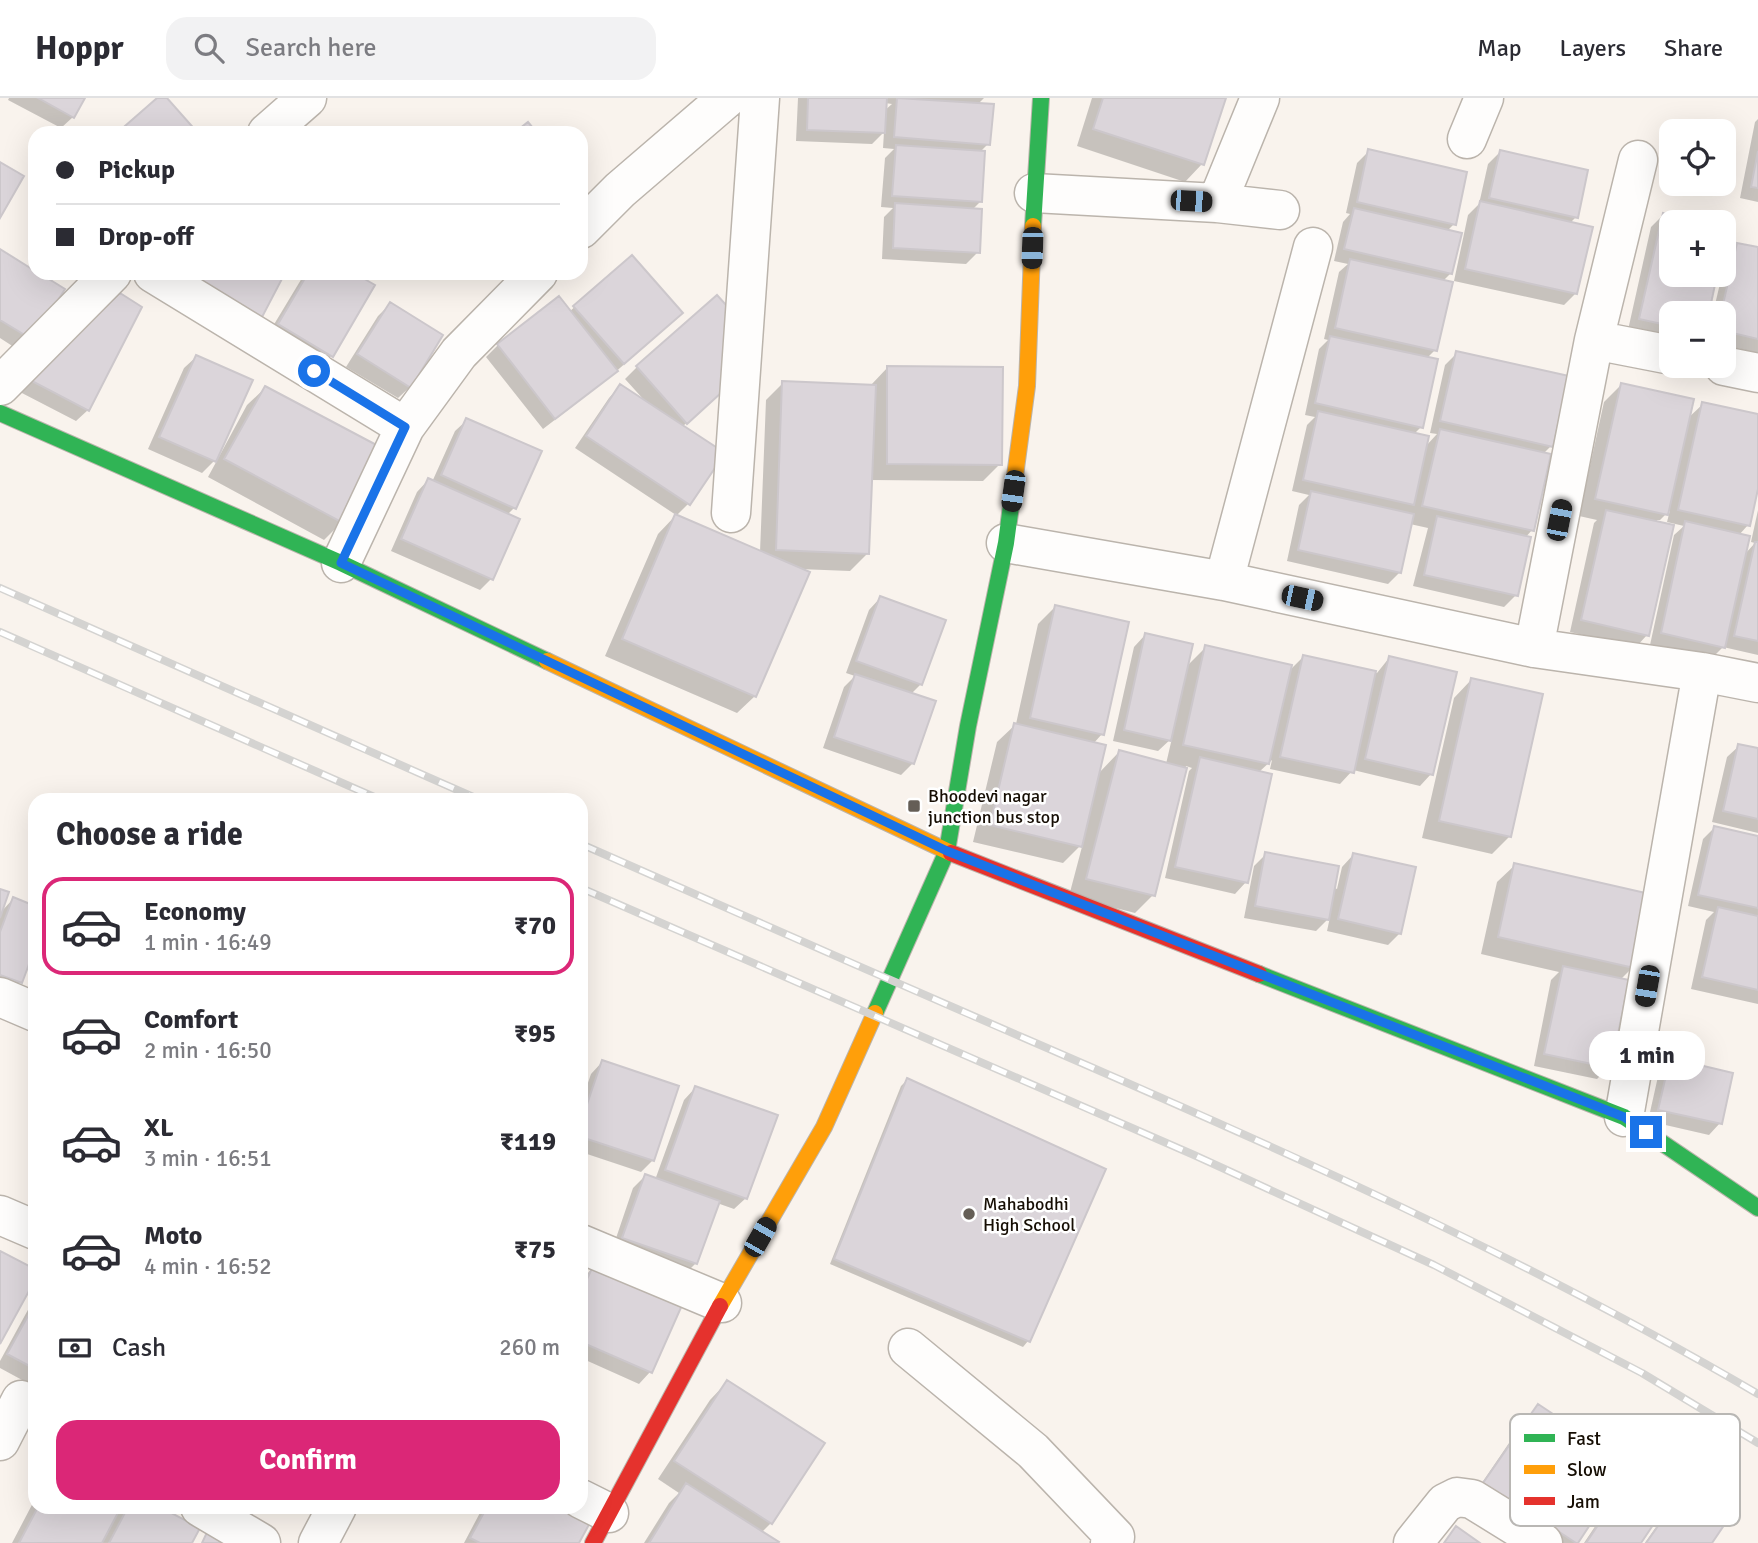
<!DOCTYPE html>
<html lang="en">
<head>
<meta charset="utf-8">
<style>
	:root { --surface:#fff; --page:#f2f2f3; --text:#2b2b33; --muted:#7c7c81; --line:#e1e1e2; --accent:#db2777 }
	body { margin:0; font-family:Signika,sans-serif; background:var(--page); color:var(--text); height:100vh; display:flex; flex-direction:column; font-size:26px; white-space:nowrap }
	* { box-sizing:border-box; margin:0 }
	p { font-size:23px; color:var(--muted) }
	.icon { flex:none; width:38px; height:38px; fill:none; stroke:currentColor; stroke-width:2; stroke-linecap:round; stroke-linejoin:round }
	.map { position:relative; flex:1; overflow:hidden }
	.drawer { position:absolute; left:28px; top:695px; width:560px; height:721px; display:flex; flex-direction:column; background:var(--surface); border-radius:21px; box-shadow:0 7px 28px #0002 }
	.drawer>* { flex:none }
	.banner { position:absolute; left:28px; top:28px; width:560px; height:154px; border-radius:21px; box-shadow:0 7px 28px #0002; display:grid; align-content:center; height:154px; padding:0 28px; background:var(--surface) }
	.buttons { position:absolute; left:1659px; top:21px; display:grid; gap:14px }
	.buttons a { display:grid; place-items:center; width:77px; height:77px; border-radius:14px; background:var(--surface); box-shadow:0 7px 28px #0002; font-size:35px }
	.end { position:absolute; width:32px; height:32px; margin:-16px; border:9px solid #1a73e8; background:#fff; box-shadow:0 0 0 4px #fff }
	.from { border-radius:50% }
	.bubble { position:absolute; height:49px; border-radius:21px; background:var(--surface); box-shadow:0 7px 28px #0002; font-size:23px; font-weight:700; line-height:49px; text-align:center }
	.car { position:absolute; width:21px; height:42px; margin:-21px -10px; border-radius:9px; box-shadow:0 0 5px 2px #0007; background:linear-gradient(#222 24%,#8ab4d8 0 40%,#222 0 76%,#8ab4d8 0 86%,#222 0) }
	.banner b { display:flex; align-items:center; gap:24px; height:66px; font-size:26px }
	.banner b+b { border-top:2px solid var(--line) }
	.banner i { width:18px; height:18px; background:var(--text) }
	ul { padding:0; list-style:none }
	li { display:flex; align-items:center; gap:21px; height:98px; margin:0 14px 10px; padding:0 14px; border:4px solid transparent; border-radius:21px }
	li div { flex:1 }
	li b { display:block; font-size:26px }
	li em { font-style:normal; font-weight:700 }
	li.selected { border-color:var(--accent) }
	li>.icon { width:63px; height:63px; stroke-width:1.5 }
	h2 { padding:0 28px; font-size:32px; line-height:84px }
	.pay { display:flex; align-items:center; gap:18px; height:77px; padding:0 28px; font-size:26px }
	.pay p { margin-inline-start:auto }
	.action { display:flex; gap:14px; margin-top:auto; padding:14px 28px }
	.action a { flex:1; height:80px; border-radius:21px; background:var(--accent); color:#fff; font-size:28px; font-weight:700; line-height:80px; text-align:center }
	header { display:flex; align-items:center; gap:42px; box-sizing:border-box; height:98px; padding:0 35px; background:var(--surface); border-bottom:2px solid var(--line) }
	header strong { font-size:33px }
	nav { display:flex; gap:38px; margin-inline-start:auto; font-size:24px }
	.search { width:490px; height:63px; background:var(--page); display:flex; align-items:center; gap:18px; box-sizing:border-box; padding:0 24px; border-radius:21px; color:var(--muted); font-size:26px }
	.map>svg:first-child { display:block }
</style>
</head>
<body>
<header>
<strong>Hoppr</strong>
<div class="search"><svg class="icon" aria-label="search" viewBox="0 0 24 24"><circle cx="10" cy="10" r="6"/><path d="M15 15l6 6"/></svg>Search here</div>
<nav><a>Map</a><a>Layers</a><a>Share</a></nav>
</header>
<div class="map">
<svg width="1758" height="1445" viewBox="0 0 1758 1445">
	<rect width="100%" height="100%" fill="#f9f3ed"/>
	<path fill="#0003" fill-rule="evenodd" d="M9 0H83L73 19 61 30 8 2Z
		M798 0H984L978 6 988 46 980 54V104L972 112 978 154 966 166 882 161 884 119 893 110 881 109 885 60 894 51 883 50 884 34 872 46 796 43ZM885 5 892 6 884 13Z
		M1092 0H1224L1202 66 1185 84 1077 48Z
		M1758 21V104L1740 100 1755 24Z
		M1369 53 1454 126 1447 133 1451 175 1443 183 1435 252 1426 261 1421 329 1414 336 1425 349 1437 336 1430 335 1445 267 1457 255 1551 348 1543 356 1532 432 1525 440 1516 497 1504 509 1413 488 1428 430 1410 426 1400 474 1388 486 1287 463 1299 407 1309 397 1292 393 1307 327 1315 319 1305 317 1319 251 1328 242 1324 241 1339 174 1348 166 1334 163 1343 124 1350 116 1346 115 1357 65Z
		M1500 54 1576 119 1570 125 1575 196 1564 207 1454 183 1468 117 1479 106 1488 66Z
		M1663 117 1694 124H1671V177H1715L1707 215H1671V242L1628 232 1651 129Z
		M1738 147 1758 151V255L1724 247V215H1713L1722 177H1724L1726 158Z
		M0 153 62 191 20 253 0 240Z
		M631 159 669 227 604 284 543 331 486 259 498 247 569 214Z
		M305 175H351L331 258 320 269 267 238Z
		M120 198 88 312 76 323 18 293Z
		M390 206 410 289 398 300 346 269 378 218Z
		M196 259 216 361 202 375 148 351 184 270Z
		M637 269 720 294 682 329 688 406 676 418 760 454 766 302 783 285 871 287 888 269 1000 366 983 383 870 382 867 456 850 473 799 471 755 598 737 615 605 558 658 436 676 417 575 350 609 300 620 288 645 303 625 281Z
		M1622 286 1687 321 1703 306 1758 318V383L1748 427 1739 437 1744 457 1755 445 1751 444 1758 412V557L1723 549 1712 560 1650 547 1674 437 1684 428 1667 424 1670 412 1660 422H1657L1656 425 1647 537 1636 549 1570 534 1594 425 1597 422 1579 418 1604 304Z
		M265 290 342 424 324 442 208 379 247 307Z
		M467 322 514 410 507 417 491 481 480 492 391 453 417 394 428 382 432 384 455 333Z
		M880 500 921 586 911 596 913 665 901 677 823 650 844 589 855 578 846 575 869 512Z
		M1055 509 1102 636 1093 646 1098 676 1119 654 1166 666 1172 640 1158 653 1113 643 1134 549 1145 537 1187 568 1206 549 1288 574 1303 559 1377 575 1389 560 1431 676 1420 688 1353 672 1340 686 1270 671 1272 662 1259 674 1246 784 1235 796 1165 780 1189 673 1192 670 1186 668 1153 797 1135 815 1069 798 1083 745 1063 765 973 744 997 644 1016 626 1038 526Z
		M1471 582 1510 738 1492 756 1422 740 1454 600Z
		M1739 648 1758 652V735L1712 724 1727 659Z
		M1714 730 1758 739V906L1691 891 1706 822 1714 814 1688 808 1703 741Z
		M1266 756 1337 791 1342 769 1353 757 1400 835 1388 847 1327 833 1330 819 1316 833 1244 820 1254 768Z
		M1515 767 1633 869 1620 882 1609 969 1597 981 1534 968 1551 882 1559 874 1481 856 1497 784Z
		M0 793V815L13 801 35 810V845L20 884 9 896 0 893Z
		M1670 962 1720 1025 1709 1037 1648 1023 1659 974Z
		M602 964 653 1062 641 1074 581 1054V1005L591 976Z
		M907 982 1028 1243 1023 1249 830 1166 901 988Z
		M695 990 746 1100 734 1111 717 1105 696 1165 684 1177 612 1152 633 1090 645 1078 655 1082 684 1002Z
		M594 1168 650 1274 639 1286 581 1260V1183Z
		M35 1199V1289L0 1270V1263Z
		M727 1284 771 1425 761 1435 776 1445H644L669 1405 679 1395 658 1381 710 1302Z
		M1538 1308 1528 1415 1473 1398 1526 1320Z
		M1590 1338 1576 1445H1547L1524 1431 1578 1349Z
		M1641 1365 1639 1445H1584L1630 1376Z
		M1687 1389 1710 1445H1645L1676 1400Z
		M35 1401V1409H119L114 1419 125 1409H156L198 1430 190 1445H12Z
		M483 1409H566L577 1445H464Z"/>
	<path fill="#dbd5da" stroke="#ccc7cb" stroke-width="2" d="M38 0H85L74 20Z
		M157 0H167L198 35H117Z
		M808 0H887L885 35 807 32Z
		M897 0 994 6 990 47 894 39Z
		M1103 0H1226L1204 67 1093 31Z
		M528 24 537 35H514Z
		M896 47 985 53 982 104 892 98Z
		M1368 51 1467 74 1456 127 1357 104Z
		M1500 52 1588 72 1578 120 1489 100Z
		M1758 53V90L1751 89Z
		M0 64 24 78 0 120Z
		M1480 103 1593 129 1577 196 1465 171Z
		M895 105 982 111 980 155 893 150Z
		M1354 110 1462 135 1452 176 1344 151Z
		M1663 115 1702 124H1671V177H1717L1709 215H1671V228L1639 221Z
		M1737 145 1758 149V241L1724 233V215H1721Z
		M0 151 35 173V175H39L65 191 33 242 0 222Z
		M632 157 683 215 624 266 573 208Z
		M1350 161 1453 184 1437 253 1335 230Z
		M200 175H285L260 223 194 187Z
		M308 175H354L375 187 333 259 278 226Z
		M120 195 142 209 89 313 28 281Z
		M717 197 737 219 734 283 687 326 636 268Z
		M559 198 618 273 555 321 497 246Z
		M390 204 443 237 411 290 357 256Z
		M1330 238 1438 261 1423 330 1315 305Z
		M1456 253 1569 278 1553 349 1440 323Z
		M196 257 253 282 216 364 159 339Z
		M887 268 1003 269 1002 367 887 366Z
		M782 283 876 287 869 456 776 452Z
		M1621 285 1694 301 1668 417 1595 401Z
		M620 286 725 355 690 407 586 338Z
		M265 288 384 351 343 425 224 361Z
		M1702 304 1758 316V391L1750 428 1678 412Z
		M1318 313 1429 338 1414 407 1303 382Z
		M466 320 542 353 516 411 441 377Z
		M1440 331 1551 356 1534 433 1422 408Z
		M428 380 520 421 493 482 401 441Z
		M1311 393 1414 416 1401 475 1298 452Z
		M1606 412 1674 427 1649 538 1581 522Z
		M675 416 810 474 756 599 622 541Z
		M1437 418 1531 439 1518 498 1424 477Z
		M1685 423 1750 438 1725 550 1661 535Z
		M1755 444H1758V543L1734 538Z
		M880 498 946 522 922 587 856 563Z
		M1055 507 1129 524 1104 637 1030 620Z
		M1145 535 1193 546 1171 643 1124 632Z
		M1205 547 1292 567 1269 666 1183 647Z
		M1303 557 1376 573 1354 675 1280 659Z
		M1389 558 1457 574 1433 677 1365 661Z
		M855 576 936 603 914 666 834 639Z
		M1471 580 1543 596 1511 739 1439 723Z
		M1014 625 1106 647 1082 749 990 727Z
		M1738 646 1758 650V721L1723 713Z
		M1119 652 1187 670 1155 798 1086 781Z
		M1200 659 1272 676 1248 785 1175 769Z
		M1714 728 1758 738V810L1698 797Z
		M1265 754 1339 768 1329 822 1255 808Z
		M1353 755 1416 769 1401 836 1338 821Z
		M1514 765 1650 796 1634 870 1498 839Z
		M0 791 9 794 0 820Z
		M13 799 35 808V850L22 885 0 877V834Z
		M1718 809 1758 818V892L1702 879Z
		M1563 868 1629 882 1611 970 1544 956Z
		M1670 960 1733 975 1722 1026 1658 1012Z
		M602 962 679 988 654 1063 581 1039V1024Z
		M907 980 1106 1071 1030 1244 834 1161Z
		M695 988 778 1017 747 1101 665 1072Z
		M645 1076 720 1103 697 1166 622 1140Z
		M0 1153 35 1171V1182L0 1246Z
		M594 1166 683 1205 652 1275 581 1244V1194Z
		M35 1205V1271L7 1256Z
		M727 1282 825 1345 772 1426 674 1363Z
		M1538 1306 1583 1336 1529 1416 1483 1385Z
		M1589 1335 1632 1363 1578 1445H1576L1535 1418Z
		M1641 1363 1679 1388 1641 1445H1586Z
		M686 1385 779 1444 778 1445H649Z
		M1687 1387 1731 1417 1712 1445H1646Z
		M38 1409H121L102 1445H19Z
		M128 1409H160L200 1430 192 1445H109Z
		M487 1409H570L592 1421 579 1445H480L470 1440Z
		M1456 1428 1480 1445H1444Z
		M209 1430 238 1445H202Z"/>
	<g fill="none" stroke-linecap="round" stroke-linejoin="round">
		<defs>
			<path id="street" d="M267 35 307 0
				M1467 41 1484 0
				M1034 95 1217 105 1280 112
				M1217 105 1260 0
				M581 131 620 92 727 0
				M153 175 405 329
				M1594 242 1671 257
				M1724 268 1758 275
				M0 288 112 175
				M731 415 760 0
				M1006 445 1224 483 1534 550 1702 574 1758 585
				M341 465 405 329 459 255 538 175
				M1224 483 1313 149
				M1534 550 1594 242 1638 62
				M0 899 35 914
				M1624 1019 1702 574
				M0 1117 35 1132
				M581 1146 722 1205
				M908 1250 1033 1353 1115 1439 1110 1445
				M0 1343 21 1302
				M581 1401 609 1415
				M200 1409 261 1445
				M318 1445 337 1409
				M1413 1445 1445 1405 1457 1399 1472 1401 1543 1445"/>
			<path id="fast" d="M1033 128 1041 0
				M0 315 341 465 547 563
				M1259 876 1624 1019 1758 1110
				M875 915 947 753 968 628 1006 445 1013 393"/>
			<path id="slow" d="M1013 393 1027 288 1033 128
				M547 563 951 755
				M720 1208 824 1029 875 915"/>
			<path id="jam" d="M951 755 1259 876
				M593 1445 720 1208"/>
		</defs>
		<use href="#street" stroke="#bbb4ac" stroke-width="41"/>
		<use href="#fast" stroke="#bbb4ac" stroke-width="18"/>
		<use href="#slow" stroke="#bbb4ac" stroke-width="18"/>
		<use href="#jam" stroke="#bbb4ac" stroke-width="18"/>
		<use href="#street" stroke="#fefdfc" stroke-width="38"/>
		<use href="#fast" stroke="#30b455" stroke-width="16"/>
		<use href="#slow" stroke="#ff9f0a" stroke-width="16"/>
		<use href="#jam" stroke="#e5322d" stroke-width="16"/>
		<defs>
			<path id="rail" d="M0 490 480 702
				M0 534 381 702
				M581 746C729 811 876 876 1024 940 1274 1048 1523 1158 1758 1296
				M581 790 1194 1057 1434 1167 1642 1275 1758 1345"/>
		</defs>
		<use href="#rail" stroke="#d4d3d1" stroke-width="8"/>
		<use href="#rail" stroke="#fff" stroke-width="5" stroke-dasharray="16" stroke-linecap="butt"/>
	</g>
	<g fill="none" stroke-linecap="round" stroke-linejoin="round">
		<path stroke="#1a73e8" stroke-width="9" d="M314 273 405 329 341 465 947 753 1624 1019 1646 1034"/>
	</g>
	<g fill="#655e56" stroke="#fff" stroke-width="2.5">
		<rect x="907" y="701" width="14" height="14" rx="3.5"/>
		<circle cx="969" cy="1116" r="7"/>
	</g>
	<g text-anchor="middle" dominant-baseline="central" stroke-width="5" stroke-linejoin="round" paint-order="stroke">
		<g font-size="18" fill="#160e04" stroke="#fff" text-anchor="start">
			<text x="928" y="698">Bhoodevi nagar<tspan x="928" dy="21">junction bus stop</tspan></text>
			<text x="983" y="1106">Mahabodhi<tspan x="983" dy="21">High School</tspan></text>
		</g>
	</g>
	<rect x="1510" y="1316" width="230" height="112" rx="10" fill="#fff" stroke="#b9b7b4" stroke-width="2"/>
	<rect x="1524" y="1336" width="31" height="8" fill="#30b455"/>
	<rect x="1524" y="1367" width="31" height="9" fill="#ff9f0a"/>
	<rect x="1524" y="1399" width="31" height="8" fill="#e5322d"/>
	<g font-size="19" fill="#160e04">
		<text x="1567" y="1347">Fast</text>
		<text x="1567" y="1378">Slow</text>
		<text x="1567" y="1410">Jam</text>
	</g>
</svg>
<div class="buttons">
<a><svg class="icon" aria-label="locate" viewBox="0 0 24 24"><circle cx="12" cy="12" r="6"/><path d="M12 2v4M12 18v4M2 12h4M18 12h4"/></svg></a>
<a>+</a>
<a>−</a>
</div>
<i class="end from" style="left:314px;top:273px"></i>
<i class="end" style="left:1646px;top:1034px"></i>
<div class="bubble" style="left:1589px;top:933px;width:116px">1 min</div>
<i class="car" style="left:1191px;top:103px;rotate:93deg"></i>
<i class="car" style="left:1032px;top:150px;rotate:182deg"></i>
<i class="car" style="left:1013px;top:393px;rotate:188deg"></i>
<i class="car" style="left:1559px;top:422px;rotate:11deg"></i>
<i class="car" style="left:1302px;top:500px;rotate:102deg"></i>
<i class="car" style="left:1647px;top:888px;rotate:190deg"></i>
<i class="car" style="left:760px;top:1139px;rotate:30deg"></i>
<div class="banner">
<b><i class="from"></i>Pickup</b>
<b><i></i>Drop-off</b>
</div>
<section class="drawer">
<h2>Choose a ride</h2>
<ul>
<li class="selected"><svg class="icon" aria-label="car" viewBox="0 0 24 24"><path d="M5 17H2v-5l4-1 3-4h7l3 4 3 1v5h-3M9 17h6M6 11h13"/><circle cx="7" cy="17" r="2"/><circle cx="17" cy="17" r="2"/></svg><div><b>Economy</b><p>1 min · 16:49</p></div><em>₹70</em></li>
<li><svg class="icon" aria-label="car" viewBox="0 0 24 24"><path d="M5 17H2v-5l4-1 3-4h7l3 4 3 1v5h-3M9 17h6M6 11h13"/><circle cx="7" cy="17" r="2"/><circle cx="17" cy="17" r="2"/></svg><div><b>Comfort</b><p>2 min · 16:50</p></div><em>₹95</em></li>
<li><svg class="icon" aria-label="car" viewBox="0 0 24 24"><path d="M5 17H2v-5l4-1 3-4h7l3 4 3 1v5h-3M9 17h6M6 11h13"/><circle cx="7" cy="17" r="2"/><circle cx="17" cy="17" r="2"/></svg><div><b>XL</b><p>3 min · 16:51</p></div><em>₹119</em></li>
<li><svg class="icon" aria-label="car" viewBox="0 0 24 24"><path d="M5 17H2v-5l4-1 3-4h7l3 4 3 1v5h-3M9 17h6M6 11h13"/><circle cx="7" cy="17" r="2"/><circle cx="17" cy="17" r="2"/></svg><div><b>Moto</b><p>4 min · 16:52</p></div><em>₹75</em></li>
</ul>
<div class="pay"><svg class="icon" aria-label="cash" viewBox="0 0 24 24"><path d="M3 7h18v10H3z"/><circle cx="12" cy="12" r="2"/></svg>Cash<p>260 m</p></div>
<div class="action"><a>Confirm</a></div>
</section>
</div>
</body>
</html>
